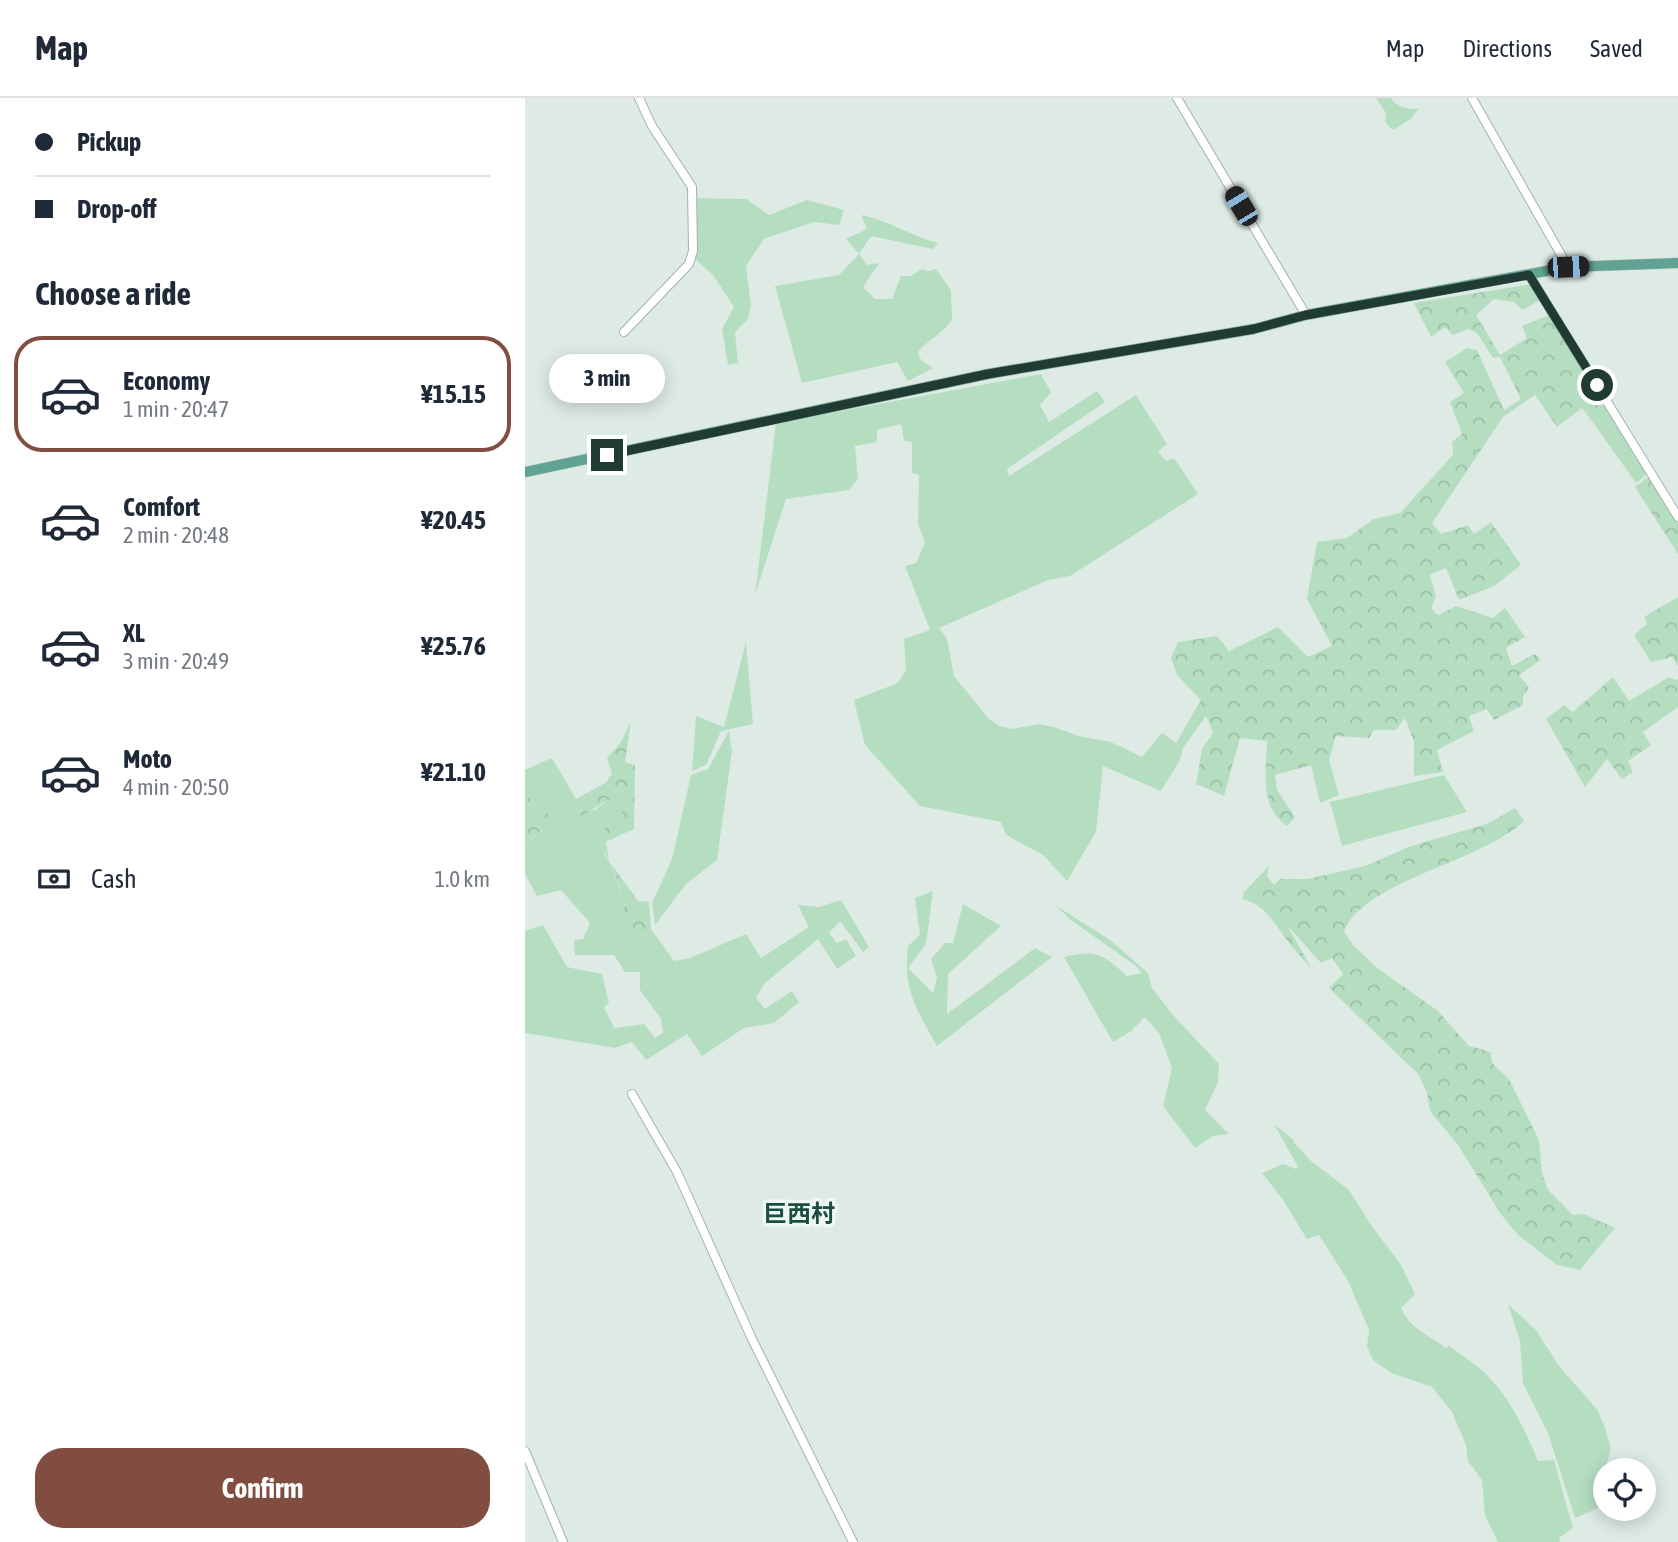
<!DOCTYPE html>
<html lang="en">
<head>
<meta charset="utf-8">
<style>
	:root { --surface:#fff; --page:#f2f2f3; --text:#1f2937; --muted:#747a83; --line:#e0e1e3; --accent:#824d41 }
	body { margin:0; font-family:"Asap Condensed","Noto Sans SC",sans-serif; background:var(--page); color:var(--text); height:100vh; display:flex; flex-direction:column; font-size:26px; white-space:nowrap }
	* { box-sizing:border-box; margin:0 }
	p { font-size:23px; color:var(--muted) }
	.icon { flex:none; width:38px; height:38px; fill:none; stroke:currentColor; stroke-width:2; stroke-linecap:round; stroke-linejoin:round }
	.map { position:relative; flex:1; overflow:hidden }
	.details { display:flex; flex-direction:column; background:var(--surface); width:525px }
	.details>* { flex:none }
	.hud { display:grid; align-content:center; height:154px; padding:0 35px; background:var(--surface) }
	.controls { position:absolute; left:1068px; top:1360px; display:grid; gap:14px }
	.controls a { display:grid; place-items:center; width:63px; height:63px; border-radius:50%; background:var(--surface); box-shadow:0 4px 18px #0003; font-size:35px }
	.end { position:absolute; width:32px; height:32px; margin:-16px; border:9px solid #1f3b34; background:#fff; box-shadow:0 0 0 4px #fff }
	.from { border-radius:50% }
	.bubble { position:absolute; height:49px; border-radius:24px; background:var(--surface); box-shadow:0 4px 18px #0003; font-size:23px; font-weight:700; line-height:49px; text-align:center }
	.car { position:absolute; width:21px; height:42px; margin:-21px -10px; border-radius:9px; box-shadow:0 0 5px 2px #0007; background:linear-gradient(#222 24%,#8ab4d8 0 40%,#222 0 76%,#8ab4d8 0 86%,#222 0) }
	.hud b { display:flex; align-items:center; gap:24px; height:66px; font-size:26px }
	.hud b+b { border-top:2px solid var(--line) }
	.hud i { width:18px; height:18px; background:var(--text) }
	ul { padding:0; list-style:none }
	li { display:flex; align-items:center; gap:21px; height:116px; margin:0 14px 10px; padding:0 21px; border:4px solid transparent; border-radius:28px }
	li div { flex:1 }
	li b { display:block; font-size:26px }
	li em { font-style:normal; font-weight:700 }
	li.current { border-color:var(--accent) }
	li>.icon { width:63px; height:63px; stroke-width:1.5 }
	h2 { padding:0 35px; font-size:32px; line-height:84px }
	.pay { display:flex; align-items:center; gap:18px; height:77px; padding:0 35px; font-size:26px }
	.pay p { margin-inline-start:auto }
	.cta { display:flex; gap:14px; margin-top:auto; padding:14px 35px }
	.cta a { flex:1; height:80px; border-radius:28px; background:var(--accent); color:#fff; font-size:28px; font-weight:700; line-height:80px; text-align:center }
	header { display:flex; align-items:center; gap:42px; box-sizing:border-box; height:98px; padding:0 35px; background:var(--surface); border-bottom:2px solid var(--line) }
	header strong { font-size:33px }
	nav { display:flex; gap:38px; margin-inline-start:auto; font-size:24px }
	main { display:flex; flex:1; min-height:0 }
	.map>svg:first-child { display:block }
</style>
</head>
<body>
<header>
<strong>Map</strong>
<nav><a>Map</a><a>Directions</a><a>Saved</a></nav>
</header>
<main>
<section class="details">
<div class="hud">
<b><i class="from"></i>Pickup</b>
<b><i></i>Drop-off</b>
</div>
<h2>Choose a ride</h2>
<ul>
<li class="current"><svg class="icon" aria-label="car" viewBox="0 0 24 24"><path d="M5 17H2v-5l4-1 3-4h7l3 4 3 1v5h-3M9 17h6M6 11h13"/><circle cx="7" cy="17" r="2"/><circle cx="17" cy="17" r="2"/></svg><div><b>Economy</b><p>1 min · 20:47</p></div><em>¥15.15</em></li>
<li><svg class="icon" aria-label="car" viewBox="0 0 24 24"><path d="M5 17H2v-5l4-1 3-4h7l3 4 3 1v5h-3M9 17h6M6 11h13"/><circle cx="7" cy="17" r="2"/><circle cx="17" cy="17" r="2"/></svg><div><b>Comfort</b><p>2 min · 20:48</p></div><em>¥20.45</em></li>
<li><svg class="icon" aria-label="car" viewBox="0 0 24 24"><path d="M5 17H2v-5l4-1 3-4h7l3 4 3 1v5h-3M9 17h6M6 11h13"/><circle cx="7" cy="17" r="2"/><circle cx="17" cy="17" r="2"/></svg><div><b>XL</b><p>3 min · 20:49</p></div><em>¥25.76</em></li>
<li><svg class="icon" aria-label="car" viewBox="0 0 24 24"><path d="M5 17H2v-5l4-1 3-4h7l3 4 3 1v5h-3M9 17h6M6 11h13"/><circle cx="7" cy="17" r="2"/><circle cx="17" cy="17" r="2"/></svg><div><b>Moto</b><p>4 min · 20:50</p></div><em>¥21.10</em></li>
</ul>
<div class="pay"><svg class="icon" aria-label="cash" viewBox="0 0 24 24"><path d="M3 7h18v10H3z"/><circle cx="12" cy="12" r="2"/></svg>Cash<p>1.0 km</p></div>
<div class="cta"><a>Confirm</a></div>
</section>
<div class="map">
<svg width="1153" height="1444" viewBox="0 0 1153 1444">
	<defs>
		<pattern id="forest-crowns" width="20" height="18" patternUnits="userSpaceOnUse" patternTransform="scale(1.75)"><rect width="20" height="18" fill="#b5dec1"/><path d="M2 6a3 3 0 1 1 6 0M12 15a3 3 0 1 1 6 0" fill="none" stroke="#9bbfa6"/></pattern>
	</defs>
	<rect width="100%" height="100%" fill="#deebe5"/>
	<path fill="#b5dec1" d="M851 0H866C872 9 884 13 894 10L886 21 868 32 860 24 861 15Z
		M168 100 221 101 244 117 282 102 319 112 314 127 289 124 239 141 221 168 226 208 223 221 210 234 213 265 203 267 197 231 209 209 188 177 169 160Z
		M336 117C364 122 387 139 413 145L408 151 346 138 334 156 342 167 354 165 338 189 350 201H367L376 178H385L397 171 403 173 411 171 426 192 427 222C417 236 404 241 393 254L396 262 408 270 383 283 372 264 277 285 250 188 314 177 334 156 321 141 342 131Z
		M516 276 526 294 515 307 524 324 572 293 580 304 482 371 484 378 611 297 642 346 633 353 641 363 649 360 673 396 545 478 523 482 414 530 422 541 429 578 465 622 475 628 487 631 514 626 529 629 553 638 586 644 617 659 637 635 658 650 655 662 636 693 578 668 571 734 542 783 518 757 481 737 476 724 395 708 340 647 329 602 373 585 381 572 379 541 405 532 380 468 391 465 400 444 393 426 394 377 387 375V344L379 343 376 326 352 332V344L330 348 333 381 324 392 261 401 230 497 251 325Z
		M1087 315 1126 373 1111 385 1069 326Z
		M221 544 228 626 196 633 181 667 167 673 171 618 199 629Z
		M204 633 207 653 192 762 161 786 130 827 127 805 147 761 166 677 183 671Z
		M27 660 51 701 80 685 43 714 70 712 89 697 102 696 96 718 81 729 79 756 86 766 100 806 97 817 119 837 126 831 149 863 165 860 221 836 236 860 284 829 273 807 294 809 316 802 344 849 338 854 315 823 304 835 312 845 321 841 331 858 312 871 293 841 239 886 231 900 240 911 267 893 274 904 249 925 219 930 177 958 162 936 121 962 107 944 90 950 0 935V833L18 827 42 869 77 876 84 905 79 909 89 930 119 926 130 940 138 935 136 921 115 892V874H100L89 857H50L49 842 58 841 65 825 36 792 12 798 0 776V746L17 733 14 711 4 699 0 704V672Z
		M804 662 814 697 795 705 786 667Z
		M919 677 942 714 817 748 805 704Z
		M408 793 401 846 383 870 408 895 412 879 406 861 420 845H428L438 806 476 828 423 876 422 916 510 850 527 859 412 948C391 910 378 893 383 848L395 837 390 800Z
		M530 807 585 842 623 875 627 890 648 917 694 966 693 984 680 1012 704 1036 688 1038 670 1050 638 1008 647 970 634 935 620 919 605 934 588 944 539 859C570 851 579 856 602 878L617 875 611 868 546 822Z
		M749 1026 771 1044 767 1042 786 1063 824 1092 846 1127 876 1167 890 1196 876 1210C887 1233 903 1236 921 1250L924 1248C936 1257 948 1264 959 1274 984 1298 1000 1331 1013 1363L1029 1362 1048 1430 1034 1440 1035 1444H973L960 1418 957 1382 943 1363 941 1347 927 1314 907 1289 866 1275 848 1262 842 1249 844 1232 823 1183 794 1137 782 1141 758 1102 737 1075 758 1066 771 1071 773 1069Z
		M983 1206 1011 1232 1034 1268 1072 1311 1079 1327 1086 1350 1080 1372V1407L1050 1420 1023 1335 998 1285 995 1243Z"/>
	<path fill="url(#forest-crowns)" d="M1008 186 1017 201 997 212 989 204 969 201 951 217 975 257 1002 240 997 228 1026 216 1087 315 1069 326 1057 310 1032 329 1010 297 978 319 907 425 916 436 943 427 949 436 966 424 996 467 969 488 934 502 921 470 905 477 911 499 906 510 913 517 931 508 968 520 980 510 1000 539 981 550 987 568 1010 556 1016 562 994 577 1004 590 998 598V607L969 622 962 611 944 618 949 633 912 652 918 674 889 678V643L880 620 871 632H849L844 640 811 638 804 662 750 677 752 692 770 719 762 728C734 709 741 673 742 643L715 640 699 698 671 686 677 651 688 635 681 618 658 650 651 645 676 602 652 577 646 560 653 544 692 538 704 553 753 529 783 559 807 548 782 501 792 444 822 440 849 421 875 415 928 357 927 344 937 336 925 304 939 295 920 264 942 250 952 252 979 312 996 301 975 259 968 260 952 235 944 231 928 237 920 229 906 239 889 205Z
		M1127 376 1153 418V456L1110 389Z
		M1153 499V568L1147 559 1126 564 1109 537 1122 526 1119 519Z
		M1088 579 1104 603 1144 579 1151 582 1153 581V609L1118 634 1126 647 1103 663 1108 674 1097 681 1082 661 1060 689 1021 621 1039 607 1048 614Z
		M106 623 100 664 110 667 109 731 81 744 84 763 75 744 81 729 96 718 102 696C84 698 69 712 52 720L43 714 80 685 87 676 82 660 96 644Z
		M4 699 14 711 27 719 22 728 0 746V704Z
		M990 710 999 723C956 764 841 782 819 833L827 846 851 869 913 913 944 948 966 954 967 965 984 981 1014 1042 1017 1075 1023 1092 1048 1117 1059 1116 1090 1130 1055 1172 1032 1167 993 1137 975 1115 933 1047 905 1013 902 995 894 977 804 890 818 876 807 860 796 865 762 827 787 871C781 864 774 857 768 850 753 832 742 806 717 801L719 794 744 768 742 778 749 787 755 781H783L840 768 886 748 962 726Z
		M87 767 113 803 124 804 126 831C115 841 106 839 94 832L100 806Z"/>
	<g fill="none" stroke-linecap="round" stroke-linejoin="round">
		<defs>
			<path id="minor" d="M652 0 781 217
				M947 0 1043 169
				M1004 177 1153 419
				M99 234 164 166 168 153 167 89 127 28 114 0
				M107 996 152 1074 227 1241 328 1444
				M0 1353 38 1444"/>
			<path id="major" d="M0 374 463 276 729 231 781 217 1043 169 1153 165"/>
		</defs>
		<use href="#minor" stroke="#a1b3ac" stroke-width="10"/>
		<use href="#major" stroke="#c0c8c6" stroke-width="11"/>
		<use href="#minor" stroke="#fff" stroke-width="8"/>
		<use href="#major" stroke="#60a393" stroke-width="10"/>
	</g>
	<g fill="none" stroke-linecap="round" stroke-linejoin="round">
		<path stroke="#1f3b34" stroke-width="9" d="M82 357 463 276 729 231 781 217 1004 177 1072 287"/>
	</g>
	<g text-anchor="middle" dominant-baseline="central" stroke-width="7" stroke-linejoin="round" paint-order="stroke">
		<g font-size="24" font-weight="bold" fill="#1a4e42" stroke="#eff7f3">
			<text x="274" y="1115">巨西村</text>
		</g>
	</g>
</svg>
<div class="controls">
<a><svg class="icon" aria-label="locate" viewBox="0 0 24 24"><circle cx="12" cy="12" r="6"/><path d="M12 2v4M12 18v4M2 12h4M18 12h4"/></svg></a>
</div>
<i class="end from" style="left:1072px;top:287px"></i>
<i class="end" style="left:82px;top:357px"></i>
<div class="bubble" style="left:24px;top:256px;width:116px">3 min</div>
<i class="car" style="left:716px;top:108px;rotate:329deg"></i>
<i class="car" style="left:1043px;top:169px;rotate:88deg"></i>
</div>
</main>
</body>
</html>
